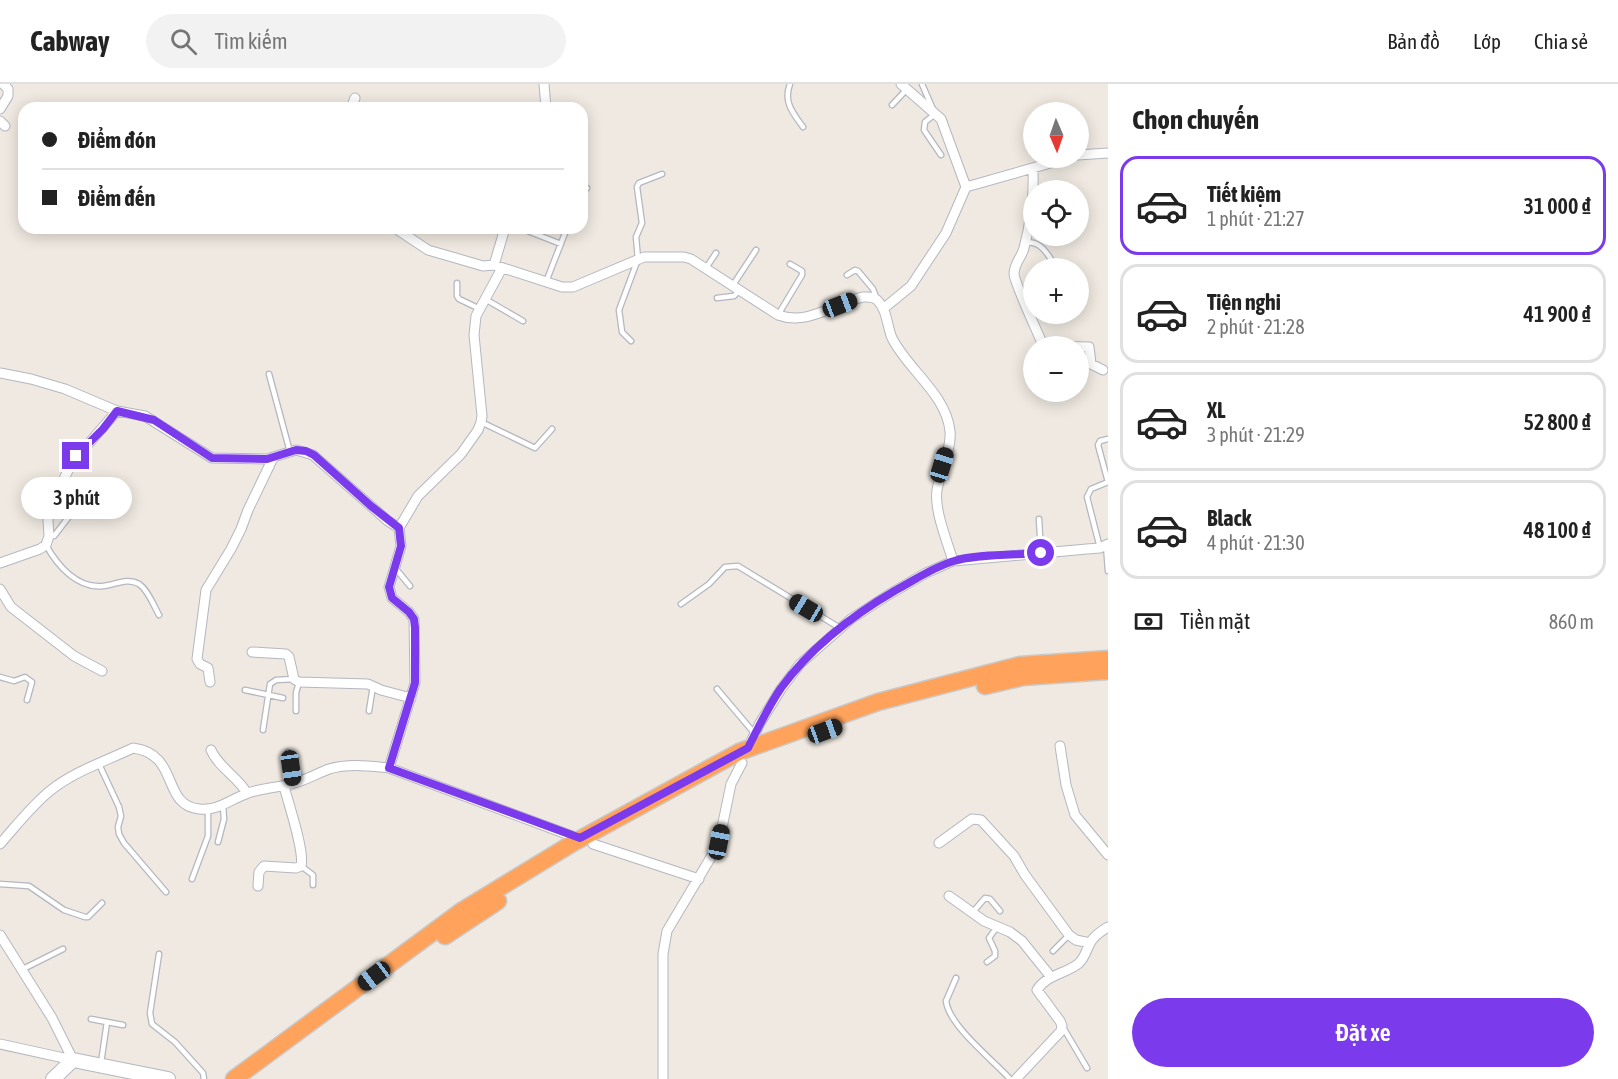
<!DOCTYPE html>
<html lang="vi">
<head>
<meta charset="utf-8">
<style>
	:root { --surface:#fff; --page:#f2f2f2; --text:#222; --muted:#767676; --line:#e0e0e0; --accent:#7c3aed }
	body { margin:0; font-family:"Asap Condensed",sans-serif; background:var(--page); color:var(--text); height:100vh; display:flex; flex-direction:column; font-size:22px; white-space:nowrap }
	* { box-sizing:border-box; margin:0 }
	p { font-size:20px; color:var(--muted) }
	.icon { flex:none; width:33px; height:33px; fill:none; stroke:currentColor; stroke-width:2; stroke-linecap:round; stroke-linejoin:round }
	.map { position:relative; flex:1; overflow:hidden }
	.sheet { display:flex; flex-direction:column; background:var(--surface); width:510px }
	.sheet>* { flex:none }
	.hud { position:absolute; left:18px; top:18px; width:570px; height:132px; border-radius:18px; box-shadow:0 3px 15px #0003; display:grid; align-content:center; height:132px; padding:0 24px; background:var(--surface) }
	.needle { width:39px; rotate:178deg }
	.tools { position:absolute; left:1023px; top:18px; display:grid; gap:12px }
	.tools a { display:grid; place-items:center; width:66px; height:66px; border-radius:50%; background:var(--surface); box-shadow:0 3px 15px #0003; font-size:30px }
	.end { position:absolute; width:27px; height:27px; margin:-14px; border:8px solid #7c3aed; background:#fff; box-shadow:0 0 0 3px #fff }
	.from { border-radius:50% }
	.bubble { position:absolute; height:42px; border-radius:21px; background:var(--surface); box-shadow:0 3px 15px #0003; font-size:20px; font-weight:600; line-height:42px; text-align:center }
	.car { position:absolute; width:18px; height:36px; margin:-18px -9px; border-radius:8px; box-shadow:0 0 4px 2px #0007; background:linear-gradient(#222 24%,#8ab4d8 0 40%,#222 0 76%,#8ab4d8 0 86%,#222 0) }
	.hud b { display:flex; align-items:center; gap:21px; height:57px; font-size:22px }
	.hud b+b { border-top:2px solid var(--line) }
	.hud i { width:15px; height:15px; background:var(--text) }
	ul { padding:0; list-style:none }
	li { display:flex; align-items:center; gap:18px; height:99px; margin:0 12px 9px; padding:0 12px; border:3px solid var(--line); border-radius:18px }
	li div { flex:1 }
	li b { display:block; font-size:22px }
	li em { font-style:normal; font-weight:600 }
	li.on { border-color:var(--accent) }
	li>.icon { width:54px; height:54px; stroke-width:1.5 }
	h2 { padding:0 24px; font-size:27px; line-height:72px }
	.pay { display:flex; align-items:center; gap:15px; height:66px; padding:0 24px; font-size:22px }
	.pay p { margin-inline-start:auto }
	.action { display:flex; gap:12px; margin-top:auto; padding:12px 24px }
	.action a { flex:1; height:69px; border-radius:36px; background:var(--accent); color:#fff; font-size:24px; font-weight:600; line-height:69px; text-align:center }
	header { display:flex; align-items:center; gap:36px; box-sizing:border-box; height:84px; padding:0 30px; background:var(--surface); border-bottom:2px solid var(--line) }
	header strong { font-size:28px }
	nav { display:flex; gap:33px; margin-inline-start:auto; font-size:21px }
	.search { width:420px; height:54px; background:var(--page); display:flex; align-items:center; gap:15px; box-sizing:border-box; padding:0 21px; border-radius:33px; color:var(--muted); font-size:22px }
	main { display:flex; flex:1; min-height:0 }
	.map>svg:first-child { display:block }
</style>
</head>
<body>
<header>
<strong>Cabway</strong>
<div class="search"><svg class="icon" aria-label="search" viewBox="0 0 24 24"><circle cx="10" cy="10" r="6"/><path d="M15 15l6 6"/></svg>Tìm kiếm</div>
<nav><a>Bản đồ</a><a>Lớp</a><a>Chia sẻ</a></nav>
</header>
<main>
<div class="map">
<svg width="1108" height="995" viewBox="0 0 1108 995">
	<rect width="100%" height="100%" fill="#efe9e1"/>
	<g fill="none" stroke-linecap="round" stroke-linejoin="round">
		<defs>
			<path id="lane" d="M790 0C783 18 793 29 803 43
				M922 0 935 30 925 38 924 46 941 71
				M892 21 907 5
				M582 103 587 104
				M520 144 561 160
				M1025 159C1040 156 1047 169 1054 180
				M706 184 716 169
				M847 191 855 186 858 187 873 205 876 213
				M546 198 567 144
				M457 199V212L459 215 480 225
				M733 201 756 166
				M1078 211H1081
				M717 214 734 212 740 206
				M485 215 523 237
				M778 231 802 191V187L790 180
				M631 257 622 248 619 226 638 175 636 153 642 139 637 103 639 99 662 90
				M269 290 290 368
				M481 338 535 364 552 345
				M1039 435 1041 469
				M49 452H54L71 430 86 417
				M46 461C57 481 77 505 103 502 115 501 127 493 139 500 148 506 154 522 159 531
				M1106 461 1108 487
				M1100 464 1087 413 1091 405 1108 398 1098 361 1100 357 1108 355
				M396 485 410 502
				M681 520 709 500 725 483 738 482 840 544
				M0 593 14 597 25 593 32 598 27 616
				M717 605 755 650
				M245 606 283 614
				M296 627V609L299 598
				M369 627 373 602
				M263 646 270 600 276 596 294 595
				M288 668 293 700
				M99 680 119 723 121 732 118 743 119 750 124 759 166 808
				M218 758 224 735 223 722
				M301 782 313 791V801
				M192 795 208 752V726
				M0 800 29 802 64 826 85 833H88L102 819
				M972 829 985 814 990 815 1000 827
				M1053 867 1069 851
				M159 870 150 929 152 940 175 958 203 989 204 995
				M987 878 995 872V867L989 854 997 843
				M21 886 63 865
				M956 894 946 917C949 942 993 976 1010 995
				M91 935 107 938
				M1064 945 1087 984
				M101 979 107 938 123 941"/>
			<path id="street" d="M544 0 546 24
				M351 24 355 14
				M0 25 8 12V5L3 0
				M0 37 5 42
				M1078 71 1108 69
				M1033 85C1034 110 1031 138 1024 164 1022 173 1014 179 1014 190 1015 200 1037 247 1042 259L1048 262 1089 263 1091 280 1103 286
				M966 103 1068 74
				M395 144 428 166 483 182 494 181 562 203H573L644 173H684L691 175 778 231C808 242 835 219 863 213 868 213 873 212 877 216 887 225 887 242 892 254 908 286 946 310 950 347 952 364 940 388 937 406 934 426 947 457 953 477
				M494 181 505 144
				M883 225 911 202 946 149 966 103 941 35 901 0
				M0 289 31 295 65 305 117 327 145 332 212 374 267 375 296 366 313 371 388 437 399 444
				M0 479 40 465 46 461 49 452 48 437 49 427 71 380 117 327
				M0 505 11 523 74 572 102 587
				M252 568 286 570 289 573 294 595 299 598 368 600 381 606 411 614
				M210 598 208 584 200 580 197 575 206 506 231 465 241 445 248 426 273 374
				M1060 662 1066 701 1075 731 1108 771
				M748 664 760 639 781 605 800 580 851 535 888 511 926 489 953 477 1087 465 1100 464 1108 460
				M211 666C219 684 237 692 247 709
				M389 684 415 599 414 535 409 528 392 514 389 503 401 462 399 444 418 412 461 370 478 346 481 338 482 332 474 251 476 232 502 184
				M939 759 972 735 981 736 1014 772 1025 791 1069 851 1076 856 1090 859
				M0 760C16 742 32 721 51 706 75 687 106 677 133 664 180 670 161 721 199 725 218 727 229 716 246 710 259 704 276 704 291 700 304 697 316 690 329 685 349 679 369 682 389 684L580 755
				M593 760 699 795
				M258 802 259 788 264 782 296 784 301 782C305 767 288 719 284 702
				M949 812 984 837 1010 848 1022 857 1051 893
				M0 851 52 934 73 976
				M0 960 73 976
				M663 995V870L667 847 714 768 719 758 731 700 742 679
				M1016 995 1061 947 1062 942 1060 937 1037 906C1046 891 1065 890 1078 880 1085 874 1086 867 1090 859 1094 852 1101 847 1108 843"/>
			<path id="secondary" d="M53 995 73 976 168 995"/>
			<path id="highway" d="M985 602 1023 593 1108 587
				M445 852 498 817
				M234 995 463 826 573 759 739 668 878 618 1020 581 1108 575"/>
		</defs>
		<use href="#lane" stroke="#b4b7c1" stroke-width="7"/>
		<use href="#street" stroke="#b4b7c1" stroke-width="11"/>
		<use href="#secondary" stroke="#b4b7c1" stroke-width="16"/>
		<use href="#highway" stroke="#c9c9c9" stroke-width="19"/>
		<use href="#lane" stroke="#fff" stroke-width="4.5"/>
		<use href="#street" stroke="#fff" stroke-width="9"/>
		<use href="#secondary" stroke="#fff" stroke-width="14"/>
		<use href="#highway" stroke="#ffa35c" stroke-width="16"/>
	</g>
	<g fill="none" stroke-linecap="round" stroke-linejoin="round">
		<path stroke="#7c3aed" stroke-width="8" d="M76 372 103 345 117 327 154 336 212 374 267 375 296 366 306 367 314 371 371 422 399 444 401 462 389 503 392 514 409 528 414 535 415 544V599L389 684 580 754 748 664C758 644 768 623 781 604 811 563 853 531 896 506 915 496 933 483 954 477 976 470 1016 471 1041 469"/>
	</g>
</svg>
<div class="tools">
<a><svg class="needle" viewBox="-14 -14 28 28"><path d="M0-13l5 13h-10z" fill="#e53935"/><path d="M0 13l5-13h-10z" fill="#767676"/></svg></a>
<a><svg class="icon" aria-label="locate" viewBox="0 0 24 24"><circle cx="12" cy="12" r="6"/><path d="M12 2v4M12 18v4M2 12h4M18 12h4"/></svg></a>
<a>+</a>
<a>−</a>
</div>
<i class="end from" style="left:1041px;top:469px"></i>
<i class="end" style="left:76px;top:372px"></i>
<div class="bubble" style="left:21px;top:393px;width:111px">3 phút</div>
<i class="car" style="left:840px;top:221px;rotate:69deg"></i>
<i class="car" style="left:942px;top:381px;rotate:17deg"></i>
<i class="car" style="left:806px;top:524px;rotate:301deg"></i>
<i class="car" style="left:825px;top:647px;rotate:70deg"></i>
<i class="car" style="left:291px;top:684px;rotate:172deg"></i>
<i class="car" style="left:719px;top:758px;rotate:11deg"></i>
<i class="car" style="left:374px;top:892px;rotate:233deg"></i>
<div class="hud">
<b><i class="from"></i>Điểm đón</b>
<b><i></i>Điểm đến</b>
</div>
</div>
<section class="sheet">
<h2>Chọn chuyến</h2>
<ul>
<li class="on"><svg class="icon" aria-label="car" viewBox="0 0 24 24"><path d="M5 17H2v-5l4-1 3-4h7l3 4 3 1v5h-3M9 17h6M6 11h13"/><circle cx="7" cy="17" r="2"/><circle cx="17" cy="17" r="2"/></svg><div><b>Tiết kiệm</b><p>1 phút · 21:27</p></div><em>31 000 ₫</em></li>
<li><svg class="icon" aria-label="car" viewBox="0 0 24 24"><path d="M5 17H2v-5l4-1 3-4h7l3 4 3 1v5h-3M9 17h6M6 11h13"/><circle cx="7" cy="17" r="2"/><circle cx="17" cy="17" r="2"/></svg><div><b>Tiện nghi</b><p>2 phút · 21:28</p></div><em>41 900 ₫</em></li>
<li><svg class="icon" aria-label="car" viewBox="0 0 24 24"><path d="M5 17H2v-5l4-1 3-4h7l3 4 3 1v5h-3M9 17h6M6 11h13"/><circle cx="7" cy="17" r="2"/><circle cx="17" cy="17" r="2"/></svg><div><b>XL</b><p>3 phút · 21:29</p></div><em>52 800 ₫</em></li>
<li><svg class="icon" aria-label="car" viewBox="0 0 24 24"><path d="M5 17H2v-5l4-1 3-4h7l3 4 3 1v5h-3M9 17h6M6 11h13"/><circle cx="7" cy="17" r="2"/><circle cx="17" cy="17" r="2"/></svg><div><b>Black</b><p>4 phút · 21:30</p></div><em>48 100 ₫</em></li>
</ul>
<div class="pay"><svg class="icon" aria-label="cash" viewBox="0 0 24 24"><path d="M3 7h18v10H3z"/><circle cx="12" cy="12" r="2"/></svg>Tiền mặt<p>860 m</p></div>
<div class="action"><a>Đặt xe</a></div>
</section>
</main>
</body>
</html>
